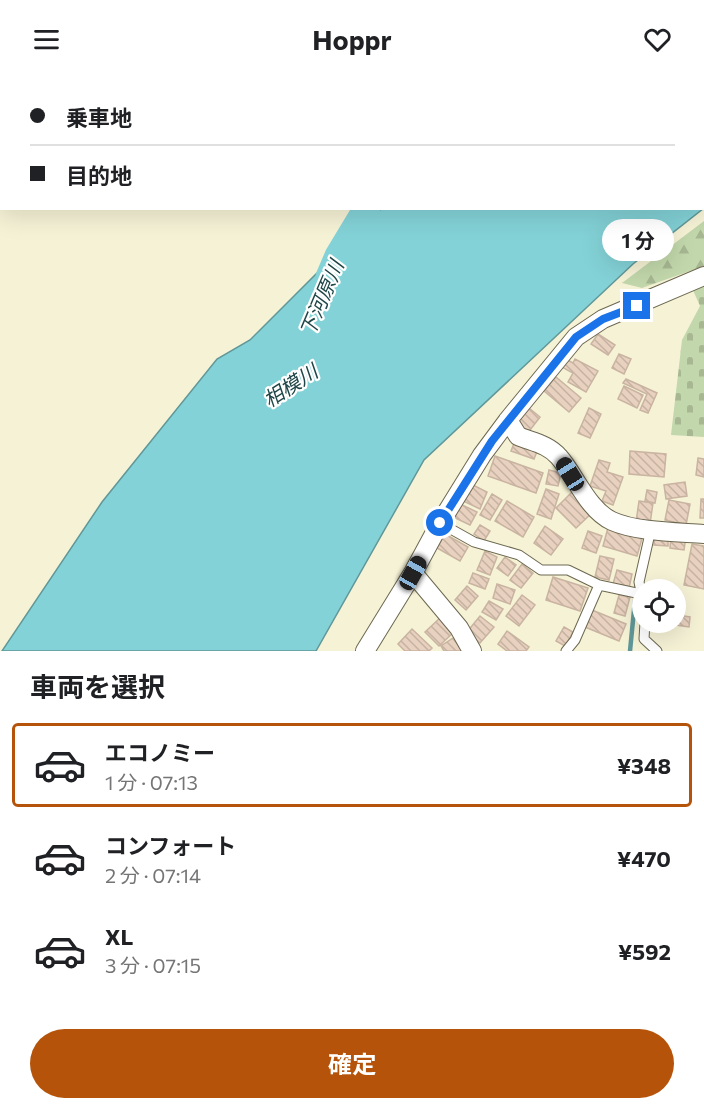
<!DOCTYPE html>
<html lang="ja">
<head>
<meta charset="utf-8">
<style>
	:root { --surface:#fff; --page:#f6f6f6; --text:#202124; --muted:#757577; --line:#e0e0e0; --accent:#b45309 }
	body { margin:0; font-family:Commissioner,"Noto Sans JP",sans-serif; background:var(--page); color:var(--text); height:100vh; display:flex; flex-direction:column; font-size:22px; white-space:nowrap }
	* { box-sizing:border-box; margin:0 }
	p { font-size:20px; color:var(--muted) }
	.icon { flex:none; width:33px; height:33px; fill:none; stroke:currentColor; stroke-width:2; stroke-linecap:round; stroke-linejoin:round }
	.map { position:relative; height:573px; overflow:hidden }
	.details { display:flex; flex-direction:column; background:var(--surface); flex:1 }
	.details>* { flex:none }
	.banner { position:absolute; left:0px; top:0px; width:705px; height:132px; box-shadow:0 6px 24px #0002; display:grid; align-content:center; height:132px; padding:0 30px; background:var(--surface) }
	.tools { position:absolute; left:632px; top:501px; display:grid; gap:12px }
	.tools a { display:grid; place-items:center; width:54px; height:54px; border-radius:50%; background:var(--surface); box-shadow:0 6px 24px #0002; font-size:30px }
	.end { position:absolute; width:27px; height:27px; margin:-14px; border:8px solid #1a73e8; background:#fff; box-shadow:0 0 0 3px #fff }
	.from { border-radius:50% }
	.bubble { position:absolute; height:42px; border-radius:21px; background:var(--surface); box-shadow:0 6px 24px #0002; font-size:20px; font-weight:700; line-height:42px; text-align:center }
	.car { position:absolute; width:18px; height:36px; margin:-18px -9px; border-radius:8px; box-shadow:0 0 4px 2px #0007; background:linear-gradient(#222 24%,#8ab4d8 0 40%,#222 0 76%,#8ab4d8 0 86%,#222 0) }
	.banner b { display:flex; align-items:center; gap:21px; height:57px; font-size:22px }
	.banner b+b { border-top:2px solid var(--line) }
	.banner i { width:15px; height:15px; background:var(--text) }
	ul { padding:0; list-style:none }
	li { display:flex; align-items:center; gap:18px; height:84px; margin:0 12px 9px; padding:0 18px; border:3px solid transparent; border-radius:6px }
	li div { flex:1 }
	li b { display:block; font-size:22px }
	li em { font-style:normal; font-weight:700 }
	li.current { border-color:var(--accent) }
	li>.icon { width:54px; height:54px; stroke-width:1.5 }
	h2 { padding:0 30px; font-size:27px; line-height:72px }
	.primary-button { display:flex; gap:12px; margin-top:auto; padding:12px 30px }
	.primary-button a { flex:1; height:69px; border-radius:36px; background:var(--accent); color:#fff; font-size:24px; font-weight:700; line-height:69px; text-align:center }
	header { display:flex; justify-content:space-between; align-items:center; height:78px; padding:0 30px; background:var(--surface); font-size:27px; font-weight:700 }
	.map>svg:first-child { display:block }
</style>
</head>
<body>
<header><svg class="icon" aria-label="menu" viewBox="0 0 24 24"><path d="M4 6h16M4 12h16M4 18h16"/></svg>Hoppr<svg class="icon" aria-label="heart" viewBox="0 0 24 24"><path d="M12 20l-8-8c-3-5 5-10 8-4 3-6 11-1 8 4z"/></svg></header>
<div class="map">
<svg width="704" height="573" viewBox="0 0 704 573">
	<defs>
		<pattern id="forest-firs" width="22" height="20" patternUnits="userSpaceOnUse" patternTransform="scale(1.5)"><rect width="22" height="20" fill="#c2d7ab"/><path d="M5 1l3.5 6h-7zM16 11l3.5 6h-7z" fill="#a6b792"/></pattern>
		<pattern id="cemetery-stones" width="16" height="16" patternUnits="userSpaceOnUse" patternTransform="scale(1.5)"><rect width="16" height="16" fill="#c2d7ab"/><path d="M2 7V4a2 2 0 0 1 4 0v3zM10 15v-3a2 2 0 0 1 4 0v3z" fill="#a6b792"/></pattern>
		<pattern id="building-back-hatch" width="6" height="6" patternUnits="userSpaceOnUse" patternTransform="scale(1.5)"><rect width="6" height="6" fill="#e8d1bf"/><path d="M-1 5l2 2M0 0l6 6M5-1l2 2" fill="none" stroke="#c6b2a2"/></pattern>
	</defs>
	<rect width="100%" height="100%" fill="#f6f2d6"/>
	<path fill="url(#forest-firs)" d="M704 143V188L642 210 622 205Z"/>
	<path fill="url(#cemetery-stones)" d="M704 204V359L671 357 682 262 700 228 692 210Z"/>
	<path fill="#83d2d7" stroke="#609798" stroke-width="1.5" d="M649 0H704V130L633 186 424 382 316 573H2L102 424 217 281 250 262 381 131 704 130V2L647 1Z"/>
	<g fill="none" stroke-linecap="round" stroke-linejoin="round">
		<path stroke="#609798" stroke-width="4.5" d="M630 573 635 522"/>
		<path stroke="#83d2d7" stroke-width="27" d="M474 2 476 0
			M329 199 338 178 367 130"/>
	</g>
	<path fill="url(#building-back-hatch)" stroke="#c9b3a1" stroke-width="1.5" d="M598 256 615 267 608 277 591 266Z
		M619 276 631 281 624 296 612 290Z
		M564 280 573 285 575 281 598 293 586 314 568 304 573 295 560 288Z
		M556 299 581 320 569 334 544 313Z
		M626 301 657 315 648 335 640 332 647 316 623 305Z
		M624 308 643 317 637 330 618 321Z
		M529 330 540 339 527 356 516 346Z
		M589 330 601 336 590 360 578 355Z
		M515 363 538 371 534 381 511 373Z
		M630 373 666 376 664 399 629 396Z
		M495 378 543 395 536 415 488 398Z
		M698 380 704 381V399L696 397Z
		M599 382 610 385 607 394 623 399 613 427 602 423 606 413 590 408Z
		M549 392 561 395 558 408 546 406Z
		M685 404 687 418 666 421 664 407Z
		M469 405 487 414 480 431 461 422Z
		M546 411 559 416 551 441 537 436Z
		M647 412 657 414 655 425 645 423Z
		M573 413 593 434 576 450 556 430Z
		M492 416 502 422 490 442 480 437Z
		M701 421H704V440H700Z
		M669 422 690 426 686 447 665 442Z
		M507 423 534 439 523 459 495 443Z
		M639 423 653 425 650 446 636 444Z
		M458 425 477 434 470 447 451 438Z
		M609 446 643 457 637 478 603 468Z
		M480 447 490 453 484 463 474 456Z
		M545 448 563 461 551 477 534 465Z
		M588 453 602 458 596 475 582 470Z
		M445 456 468 469 460 483 437 470Z
		M655 457 668 458V468L654 467Z
		M671 457 686 459 684 472 670 470Z
		M692 466 704 468V511L684 507Z
		M485 473 497 479 490 497 477 492Z
		M600 478 614 481 609 502 595 499Z
		M505 479 516 487 508 498 497 490Z
		M522 486 533 495 521 510 510 502Z
		M617 492 632 496 629 510 613 506Z
		M473 495 489 501 485 511 469 505Z
		M553 499 588 510 580 533 546 522Z
		M497 506 515 512 510 526 493 520Z
		M467 508 478 518 466 532 455 522Z
		M522 517 535 527 519 548 506 538Z
		M619 517 630 519 625 538 614 535Z
		M489 523 503 531 496 542 482 534Z
		M592 532 626 546 619 563 585 549Z
		M677 537 690 539 689 549 676 547Z
		M480 538 494 549 480 565 467 554Z
		M441 539 455 553 439 568 425 554Z
		M564 549 573 554 565 568 556 563Z
		M412 551 432 570 429 573H405L398 566Z
		M507 553 529 569 526 573H507L498 566Z
		M453 560 462 573H444L441 568Z"/>
	<g fill="none" stroke-linecap="round" stroke-linejoin="round">
		<defs>
			<path id="lane" d="M440 445 474 464 519 477 541 492H568L599 507 641 516
				M642 518 639 504 651 451
				M645 544 644 561 657 573
				M566 573 575 562 599 507"/>
			<path id="street" d="M508 342 518 358C532 364 548 366 559 379 575 397 588 432 612 443 636 454 678 454 704 456
				M365 573 413 495
				M472 573 459 550 413 495 440 445 482 377 508 342 576 259 603 241 704 198"/>
		</defs>
		<use href="#lane" stroke="#6c6850" stroke-width="11"/>
		<use href="#street" stroke="#6c6850" stroke-width="20"/>
		<use href="#lane" stroke="#fff" stroke-width="9"/>
		<use href="#street" stroke="#fff" stroke-width="18"/>
	</g>
	<g fill="none" stroke-linecap="round" stroke-linejoin="round">
		<path stroke="#1a73e8" stroke-width="8" d="M440 445 492 363 576 259 603 241 637 228"/>
	</g>
	<g text-anchor="middle" dominant-baseline="central" stroke-width="4.5" stroke-linejoin="round" paint-order="stroke">
		<g font-size="20" font-style="italic" fill="#1f4547" stroke="#fff">
			<text transform="translate(321 220) rotate(-67)">下河原川</text>
			<text transform="translate(290 307) rotate(-33)">相模川</text>
		</g>
	</g>
</svg>
<div class="tools">
<a><svg class="icon" aria-label="locate" viewBox="0 0 24 24"><circle cx="12" cy="12" r="6"/><path d="M12 2v4M12 18v4M2 12h4M18 12h4"/></svg></a>
</div>
<i class="end from" style="left:440px;top:445px"></i>
<i class="end" style="left:637px;top:228px"></i>
<div class="bubble" style="left:602px;top:141px;width:72px">1 分</div>
<i class="car" style="left:570px;top:396px;rotate:328deg"></i>
<i class="car" style="left:413px;top:495px;rotate:29deg"></i>
<div class="banner">
<b><i class="from"></i>乗車地</b>
<b><i></i>目的地</b>
</div>
</div>
<section class="details">
<h2>車両を選択</h2>
<ul>
<li class="current"><svg class="icon" aria-label="car" viewBox="0 0 24 24"><path d="M5 17H2v-5l4-1 3-4h7l3 4 3 1v5h-3M9 17h6M6 11h13"/><circle cx="7" cy="17" r="2"/><circle cx="17" cy="17" r="2"/></svg><div><b>エコノミー</b><p>1 分 · 07:13</p></div><em>¥348</em></li>
<li><svg class="icon" aria-label="car" viewBox="0 0 24 24"><path d="M5 17H2v-5l4-1 3-4h7l3 4 3 1v5h-3M9 17h6M6 11h13"/><circle cx="7" cy="17" r="2"/><circle cx="17" cy="17" r="2"/></svg><div><b>コンフォート</b><p>2 分 · 07:14</p></div><em>¥470</em></li>
<li><svg class="icon" aria-label="car" viewBox="0 0 24 24"><path d="M5 17H2v-5l4-1 3-4h7l3 4 3 1v5h-3M9 17h6M6 11h13"/><circle cx="7" cy="17" r="2"/><circle cx="17" cy="17" r="2"/></svg><div><b>XL</b><p>3 分 · 07:15</p></div><em>¥592</em></li>
</ul>
<div class="primary-button"><a>確定</a></div>
</section>
</body>
</html>
